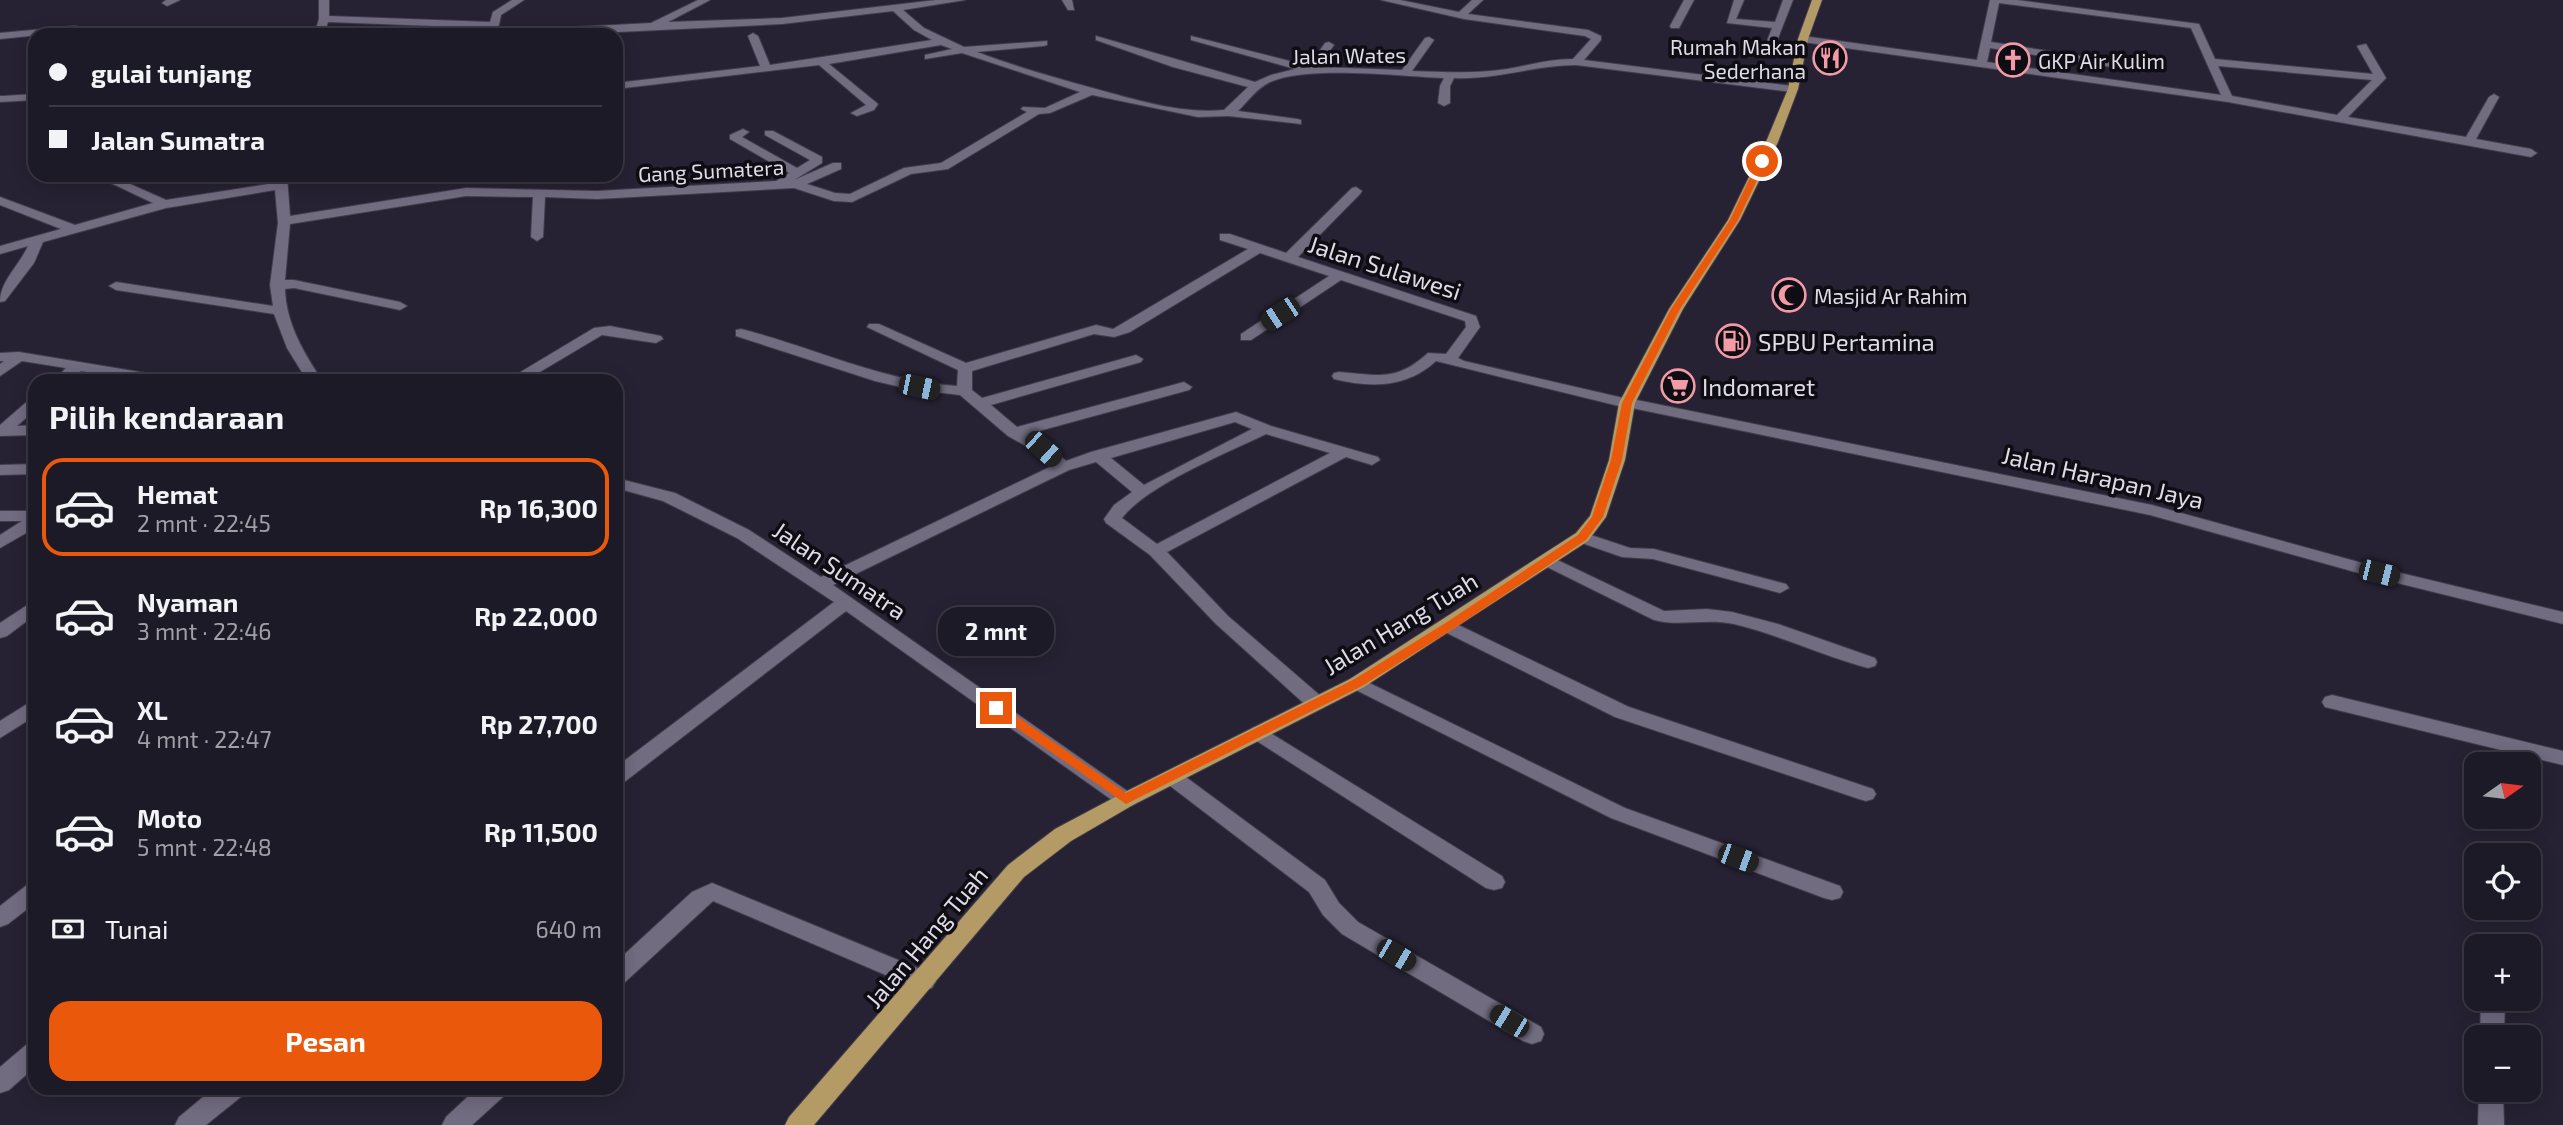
<!DOCTYPE html>
<html lang="id">
<head>
<meta charset="utf-8">
<style>
	:root { --surface:#1c1a26; --page:#292732; --text:#f1f3f6; --muted:#a0a1a7; --line:#3a3843; --accent:#ea580c }
	body { margin:0; font-family:"Exo 2",sans-serif; background:var(--page); color:var(--text); height:100vh; display:flex; flex-direction:column; font-size:26px; white-space:nowrap }
	* { box-sizing:border-box; margin:0 }
	p { font-size:23px; color:var(--muted) }
	.icon { flex:none; width:38px; height:38px; fill:none; stroke:currentColor; stroke-width:2; stroke-linecap:round; stroke-linejoin:round }
	.map { position:relative; flex:1; overflow:hidden }
	.sheet { position:absolute; left:28px; top:374px; width:595px; height:721px; display:flex; flex-direction:column; background:var(--surface); border-radius:21px; box-shadow:0 4px 18px #0003,0 0 0 2px var(--line) }
	.sheet>* { flex:none }
	.banner { position:absolute; left:28px; top:28px; width:595px; height:154px; border-radius:21px; box-shadow:0 4px 18px #0003,0 0 0 2px var(--line); display:grid; align-content:center; height:154px; padding:0 21px; background:var(--surface) }
	.needle { width:46px; rotate:76deg }
	.buttons { position:absolute; left:2464px; top:752px; display:grid; gap:14px }
	.buttons a { display:grid; place-items:center; width:77px; height:77px; border-radius:14px; background:var(--surface); box-shadow:0 4px 18px #0003,0 0 0 2px var(--line); font-size:35px }
	.end { position:absolute; width:32px; height:32px; margin:-16px; border:9px solid #ea580c; background:#fff; box-shadow:0 0 0 4px #fff }
	.from { border-radius:50% }
	.bubble { position:absolute; height:49px; border-radius:21px; background:var(--surface); box-shadow:0 4px 18px #0003,0 0 0 2px var(--line); font-size:23px; font-weight:700; line-height:49px; text-align:center }
	.car { position:absolute; width:21px; height:42px; margin:-21px -10px; border-radius:9px; box-shadow:0 0 5px 2px #0007; background:linear-gradient(#222 24%,#8ab4d8 0 40%,#222 0 76%,#8ab4d8 0 86%,#222 0) }
	.banner b { display:flex; align-items:center; gap:24px; height:66px; font-size:26px }
	.banner b+b { border-top:2px solid var(--line) }
	.banner i { width:18px; height:18px; background:var(--text) }
	ul { padding:0; list-style:none }
	li { display:flex; align-items:center; gap:21px; height:98px; margin:0 14px 10px; padding:0 7px; border:4px solid transparent; border-radius:21px }
	li div { flex:1 }
	li b { display:block; font-size:26px }
	li em { font-style:normal; font-weight:700 }
	li.active { border-color:var(--accent) }
	li>.icon { width:63px; height:63px; stroke-width:1.5 }
	h2 { padding:0 21px; font-size:32px; line-height:84px }
	.pay { display:flex; align-items:center; gap:18px; height:77px; padding:0 21px; font-size:26px }
	.pay p { margin-inline-start:auto }
	.primary-button { display:flex; gap:14px; margin-top:auto; padding:14px 21px }
	.primary-button a { flex:1; height:80px; border-radius:21px; background:var(--accent); color:#fff; font-size:28px; font-weight:700; line-height:80px; text-align:center }
	.map>svg:first-child { display:block }
</style>
</head>
<body>
<div class="map">
<svg width="2563" height="1125" viewBox="0 0 2563 1125">
	<rect width="100%" height="100%" fill="#262233"/>
	<g fill="none" stroke-linecap="round" stroke-linejoin="round">
		<defs>
			<path id="minor" d="M166 0H180L167 6 162 3Z
				M319 0H329V16L490 22 493 12 512 0H524L501 15 499 25 491 35 482 33 486 28 328 22 324 35H314L319 19Z
				M698 0H710L668 22 782 18 936 0H965L903 10 924 28 964 47 1047 41V45L1043 46 977 52C1016 67 1056 78 1096 89 1136 100 1181 114 1224 110L1248 87 1173 67 1096 40V36L1255 82 1271 75 1295 69 1191 40V36L1309 66 1325 43 1329 42 1334 45 1318 67 1402 70 1425 38 1429 37 1434 40 1412 71C1444 72 1476 74 1507 69 1530 65 1550 59 1573 59L1591 39 1585 36 1464 19 1381 0H1400L1459 12 1472 0H1483L1468 14 1588 30 1601 36V40L1584 60 1793 86 1798 89 1793 92 1576 65C1535 65 1496 80 1454 78L1450 86V103L1444 106 1438 103 1440 86 1444 78C1400 76 1308 65 1270 82 1256 89 1248 101 1238 111L1297 119 1301 120V124L1228 116 1198 117 1092 95 1050 113 1039 114 948 169 911 174 852 202 834 201 794 188 597 199 545 197 543 237 537 241 531 237 533 197 466 196 290 224 285 280H294L400 302 407 306 400 310 294 288 285 289C286 324 304 353 323 382H308L287 348 274 314 116 290 109 286 116 282 273 306 270 285 278 223 275 190 166 208 43 242 34 263 5 301 0 302C0 281 19 266 28 246L0 254V246L61 229 0 205V197L75 225 153 203 94 175H110L166 200 275 183V175H287L290 216 466 188 597 191 776 181 789 173 730 139V135L743 129 749 132 742 137 797 168 810 160 765 135V131H773L822 157V163L794 180 833 163H841V169L807 184 835 193 850 194 904 168 941 163 1027 112 1021 109 1023 107 1045 108 1080 92 962 53 925 59V55L952 49 941 45 829 64 878 104 874 110 857 116 851 113 866 105 819 65 616 89V83L760 66 748 36 753 33 758 36 770 65 932 40 914 30 893 11 782 24 556 35 576 27 651 23Z
				M1062 0H1072L1074 10H1068Z
				M1684 0H1694L1679 28H1671L1670 26Z
				M1734 0H1744L1736 19 1775 22 1783 0H1793L1773 51 1764 49 1772 28 1727 23Z
				M1990 0H2017L2199 24 2215 59 2373 74 2357 46 2366 44 2386 78 2348 117 2466 137 2489 97 2494 94 2499 97 2476 139 2531 149 2537 153 2531 157 2228 102 1803 42 1798 39 1803 36 1977 60ZM1999 3 2191 28 2221 95 1987 62 1990 48 2144 72 2149 69 2144 66 1991 42ZM2218 66 2372 80 2337 115 2232 96Z
				M75 26 79 27V31L0 39V33Z
				M35 94V100L0 102V96H3Z
				M1356 187 1362 191 1360 194 1298 257 1476 316 1480 327 1458 358 1464 361 1632 400 1635 403 1632 406 1627 408 1436 361C1407 388 1371 388 1334 379L1332 376 1334 373 1339 372C1379 375 1396 382 1428 353L1446 354 1466 327 1465 321 1341 280 1251 340H1241V334L1329 276 1260 253 1130 332 1114 337 1094 334 972 371V390L982 398 1136 355 1143 359 1141 362 991 405 1017 427 1184 382 1192 387 1189 390 1028 434 1049 446 1066 461 1091 452 1236 412 1271 426 1378 457 1380 460 1372 465 1346 457 1167 552 1228 616 1323 698 1326 703 1323 708H1309L1216 624 1150 555 1106 523 1104 519 1114 505 1132 492 1096 462 1069 470 833 585 1133 795 1136 800 1133 805 1126 807 1119 805 846 611 623 783 616 785V767L834 602 737 538 663 501 616 488V478L675 493 749 530 821 577 1052 466 1037 452 1008 436 960 395 909 389 875 381 736 336V330L741 329C813 347 881 381 957 386L958 370 867 327 869 324H879L966 363 1096 325 1113 329 1248 249 1220 240V234H1230L1286 253 1352 188ZM1235 422 1252 429 1144 485 1111 458ZM1266 434 1330 453 1157 544 1122 518C1147 485 1227 453 1266 434Z
				M610 326 661 336 663 339 656 343 602 335 523 382H504L594 328Z
				M19 352 176 378 183 382H146L81 371 68 382H52L66 368 22 361 0 376V364L4 361H0V353Z
				M35 397V410L17 426 35 425V435L0 436V425L30 399Z
				M35 464V474L0 475V465Z
				M0 511H35V528L0 548V535L22 521H0Z
				M1582 532 1630 548 1654 549 1786 584 1789 588 1780 593 1653 559 1622 557 1576 541 1573 537Z
				M1549 556 1664 611 1707 609 1732 612 1778 624 1875 658 1877 662 1875 666 1868 668C1823 656 1780 635 1734 624 1706 618 1679 627 1654 620L1543 565 1540 561 1543 557Z
				M35 600V615L7 636 0 638V623Z
				M1448 620 1629 707 1873 789 1876 794 1873 799 1866 801 1859 799 1615 717 1441 630 1439 626Z
				M1357 677 1625 808 1840 886 1843 892 1840 898 1832 900 1824 898 1611 818 1350 687 1347 683 1350 679Z
				M2332 695 2563 751V765L2325 707 2322 702 2325 697Z
				M35 699V716L0 738V721Z
				M1259 726 1502 876 1505 882 1502 888 1494 890 1486 888 1252 738 1249 733 1252 728Z
				M1172 770 1179 772 1325 880 1339 903 1358 922 1541 1027 1544 1034 1541 1041 1532 1044 1523 1041 1342 934 1323 915 1309 892 1165 782 1162 777 1165 772Z
				M35 883V903L8 924 0 927V906L27 885Z
				M712 883 932 974 936 981 932 988 924 990 916 988 713 901 624 983 616 985V962L692 892Z
				M2481 999H2505L2504 1038H2480Z
				M35 1042V1067L9 1090 0 1093V1067L26 1045Z
				M214 1088H245L242 1096 206 1125H175L179 1117Z
				M477 1088H507L504 1096 472 1125H442L446 1117Z
				M2479 1090H2503L2504 1125H2478Z"/>
			<path id="tertiary" d="M1627 398 2152 505 2384 569 2563 612V624L2373 577 2150 515 1622 406 1619 403Z"/>
			<path id="primary" d="M1812 0H1822L1808 39 1798 89 1778 142 1740 220 1683 309 1635 403 1625 460 1606 517 1588 541 1364 687 1133 805 1071 841 1024 877 814 1125H785L789 1117 1008 865 1055 829 1119 795 1350 679 1576 533 1590 516 1609 460 1619 403 1669 309 1728 220 1766 142 1788 89 1798 39Z"/>
		</defs>
		<use href="#minor" stroke="#413d4b" stroke-width="2"/>
		<use href="#tertiary" stroke="#413d4b" stroke-width="2"/>
		<use href="#primary" stroke="#413d4b" stroke-width="2"/>
		<use href="#minor" fill="#716c80" fill-rule="evenodd"/>
		<use href="#tertiary" fill="#716c80" fill-rule="evenodd"/>
		<use href="#primary" fill="#b49a64" fill-rule="evenodd"/>
	</g>
	<path fill="#ea580c" d="M1762 159 1766 161 1738 220 1680 309 1632 403 1622 460 1603 517 1586 540 1453 629 1362 686 1126 804 992 711V705H1001L1126 793 1353 680 1444 624 1578 535 1592 517 1611 460 1622 403 1671 309 1730 220 1758 161Z"/>
	<defs>
		<symbol id="restaurant-ring" viewBox="-11 -11 22 22"><circle r="9.5" fill="#0f0d14" stroke="#f39aa7" stroke-width="1.5"/><path d="M-5-6h1v4h1v-4h1v4h1v-4h1v5L-1.5 .5V6h-2V.5L-5-1ZM5-6V6H3V1.5H1.5Q1.5-4 5-6Z" fill="#f39aa7"/></symbol>
		<symbol id="church-ring" viewBox="-11 -11 22 22"><circle r="9.5" fill="#0f0d14" stroke="#f39aa7" stroke-width="1.5"/><path d="M-1.2-6h2.4v3.5h3.3v2.4h-3.3V6h-2.4V-.1h-3.3v-2.4h3.3Z" fill="#f39aa7"/></symbol>
		<symbol id="mosque-ring" viewBox="-11 -11 22 22"><circle r="9.5" fill="#0f0d14" stroke="#f39aa7" stroke-width="1.5"/><path d="M3.5-4.9A6 6 0 1 0 3.5 4.9A5 5 0 1 1 3.5-4.9Z" fill="#f39aa7"/></symbol>
		<symbol id="fuel-ring" viewBox="-11 -11 22 22"><circle r="9.5" fill="#0f0d14" stroke="#f39aa7" stroke-width="1.5"/><path d="M-5.5-6h7V0h2V4h1.3V-2.5L3-4.5l.8-.8L6-3V5H2.5V1h-1V6h-7ZM-4.2-4.7v3.2H.2V-4.7Z" fill="#f39aa7"/></symbol>
		<symbol id="supermarket-ring" viewBox="-11 -11 22 22"><circle r="9.5" fill="#0f0d14" stroke="#f39aa7" stroke-width="1.5"/><path d="M-6-5.5h2.5l.6 2H6L4.5 2H-2.5L-4.4-4H-6ZM-1.5 3.2a1.3 1.3 0 1 0 .1 0ZM3 3.2a1.3 1.3 0 1 0 .1 0Z" fill="#f39aa7"/></symbol>
	</defs>
	<g fill-rule="evenodd">
		<use href="#restaurant-ring" x="1811" y="39" width="38" height="38"/>
		<use href="#church-ring" x="1994" y="41" width="38" height="38"/>
		<use href="#mosque-ring" x="1770" y="276" width="38" height="38"/>
		<use href="#fuel-ring" x="1714" y="322" width="38" height="38"/>
		<use href="#supermarket-ring" x="1659" y="367" width="38" height="38"/>
	</g>
	<g text-anchor="middle" dominant-baseline="central" stroke-width="7" stroke-linejoin="round" paint-order="stroke">
		<g font-size="21" fill="#dfdce7" stroke="#0f0d14" text-anchor="start">
			<text x="1806" y="46" text-anchor="end">Rumah Makan<tspan x="1806" dy="24">Sederhana</tspan></text>
			<text x="2038" y="60">GKP Air Kulim</text>
			<text x="1814" y="295">Masjid Ar Rahim</text>
		</g>
		<g font-size="21" fill="#dfdce7" stroke="#0f0d14">
			<text transform="translate(1349 55) rotate(-1)">Jalan Wates</text>
			<text transform="translate(711 170) rotate(-3)">Gang Sumatera</text>
		</g>
		<g font-size="24" fill="#dfdce7" stroke="#0f0d14">
			<text transform="translate(1385 267) rotate(18)">Jalan Sulawesi</text>
			<text transform="translate(2103 477) rotate(13)">Jalan Harapan Jaya</text>
			<text transform="translate(840 570) rotate(34)">Jalan Sumatra</text>
			<text transform="translate(1400 623) rotate(-31)">Jalan Hang Tuah</text>
			<text transform="translate(926 937) rotate(-50)">Jalan Hang Tuah</text>
		</g>
		<g font-size="24" fill="#dfdce7" stroke="#0f0d14" text-anchor="start">
			<text x="1758" y="341">SPBU Pertamina</text>
			<text x="1702" y="386">Indomaret</text>
		</g>
	</g>
</svg>
<div class="buttons">
<a><svg class="needle" viewBox="-14 -14 28 28"><path d="M0-13l5 13h-10z" fill="#e53935"/><path d="M0 13l5-13h-10z" fill="#a0a1a7"/></svg></a>
<a><svg class="icon" aria-label="locate" viewBox="0 0 24 24"><circle cx="12" cy="12" r="6"/><path d="M12 2v4M12 18v4M2 12h4M18 12h4"/></svg></a>
<a>+</a>
<a>−</a>
</div>
<i class="end from" style="left:1762px;top:161px"></i>
<i class="end" style="left:996px;top:708px"></i>
<div class="bubble" style="left:938px;top:607px;width:116px">2 mnt</div>
<i class="car" style="left:1280px;top:314px;rotate:237deg"></i>
<i class="car" style="left:919px;top:387px;rotate:102deg"></i>
<i class="car" style="left:1043px;top:449px;rotate:132deg"></i>
<i class="car" style="left:2379px;top:573px;rotate:104deg"></i>
<i class="car" style="left:1738px;top:858px;rotate:110deg"></i>
<i class="car" style="left:1396px;top:955px;rotate:120deg"></i>
<i class="car" style="left:1509px;top:1021px;rotate:301deg"></i>
<div class="banner">
<b><i class="from"></i>gulai tunjang</b>
<b><i></i>Jalan Sumatra</b>
</div>
<section class="sheet">
<h2>Pilih kendaraan</h2>
<ul>
<li class="active"><svg class="icon" aria-label="car" viewBox="0 0 24 24"><path d="M5 17H2v-5l4-1 3-4h7l3 4 3 1v5h-3M9 17h6M6 11h13"/><circle cx="7" cy="17" r="2"/><circle cx="17" cy="17" r="2"/></svg><div><b>Hemat</b><p>2 mnt · 22:45</p></div><em>Rp 16,300</em></li>
<li><svg class="icon" aria-label="car" viewBox="0 0 24 24"><path d="M5 17H2v-5l4-1 3-4h7l3 4 3 1v5h-3M9 17h6M6 11h13"/><circle cx="7" cy="17" r="2"/><circle cx="17" cy="17" r="2"/></svg><div><b>Nyaman</b><p>3 mnt · 22:46</p></div><em>Rp 22,000</em></li>
<li><svg class="icon" aria-label="car" viewBox="0 0 24 24"><path d="M5 17H2v-5l4-1 3-4h7l3 4 3 1v5h-3M9 17h6M6 11h13"/><circle cx="7" cy="17" r="2"/><circle cx="17" cy="17" r="2"/></svg><div><b>XL</b><p>4 mnt · 22:47</p></div><em>Rp 27,700</em></li>
<li><svg class="icon" aria-label="car" viewBox="0 0 24 24"><path d="M5 17H2v-5l4-1 3-4h7l3 4 3 1v5h-3M9 17h6M6 11h13"/><circle cx="7" cy="17" r="2"/><circle cx="17" cy="17" r="2"/></svg><div><b>Moto</b><p>5 mnt · 22:48</p></div><em>Rp 11,500</em></li>
</ul>
<div class="pay"><svg class="icon" aria-label="cash" viewBox="0 0 24 24"><path d="M3 7h18v10H3z"/><circle cx="12" cy="12" r="2"/></svg>Tunai<p>640 m</p></div>
<div class="primary-button"><a>Pesan</a></div>
</section>
</div>
</body>
</html>
